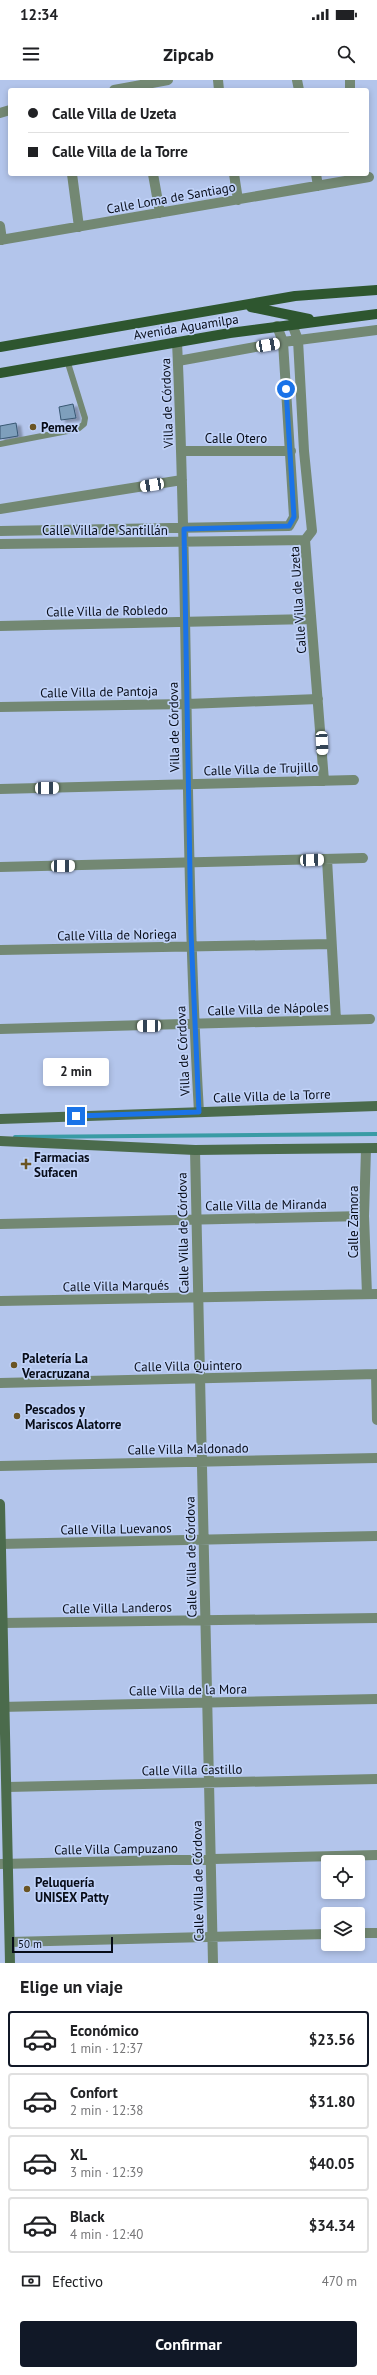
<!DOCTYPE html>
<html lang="es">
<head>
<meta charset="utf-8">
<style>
	:root { --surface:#fff; --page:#f6f6f6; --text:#202124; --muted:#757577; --line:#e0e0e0; --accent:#111827 }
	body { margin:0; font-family:"PT Sans",sans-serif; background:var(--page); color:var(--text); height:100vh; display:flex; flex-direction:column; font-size:15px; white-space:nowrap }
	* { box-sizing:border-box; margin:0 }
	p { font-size:13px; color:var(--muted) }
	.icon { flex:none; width:22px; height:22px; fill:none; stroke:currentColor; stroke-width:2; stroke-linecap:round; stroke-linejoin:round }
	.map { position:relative; height:1883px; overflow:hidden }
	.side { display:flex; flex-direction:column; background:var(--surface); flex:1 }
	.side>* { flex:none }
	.guide { position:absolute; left:8px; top:8px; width:361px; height:88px; border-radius:4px; box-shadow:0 2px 6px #0003; display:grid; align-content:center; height:88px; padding:0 20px; background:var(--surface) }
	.controls { position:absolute; left:321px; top:1775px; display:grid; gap:8px }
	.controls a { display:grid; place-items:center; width:44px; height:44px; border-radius:4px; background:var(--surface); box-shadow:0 2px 6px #0003; font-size:20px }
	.scale { position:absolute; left:12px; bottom:10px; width:101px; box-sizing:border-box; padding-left:4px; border:2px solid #070c18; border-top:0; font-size:11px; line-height:14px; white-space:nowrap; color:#070c18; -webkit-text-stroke:3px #c0d2f8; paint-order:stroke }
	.end { position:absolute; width:18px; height:18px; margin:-9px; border:5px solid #1a73e8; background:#fff; box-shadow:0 0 0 2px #fff }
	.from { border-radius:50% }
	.bubble { position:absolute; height:28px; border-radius:4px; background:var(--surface); box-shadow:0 2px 6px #0003; font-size:13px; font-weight:700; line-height:28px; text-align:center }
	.car { position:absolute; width:12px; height:24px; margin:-12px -6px; border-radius:5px; box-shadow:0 0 3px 1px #0007; background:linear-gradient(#fff 24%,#345 0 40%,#fff 0 76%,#345 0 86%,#fff 0) }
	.guide b { display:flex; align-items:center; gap:14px; height:38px; font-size:15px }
	.guide b+b { border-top:1px solid var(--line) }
	.guide i { width:10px; height:10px; background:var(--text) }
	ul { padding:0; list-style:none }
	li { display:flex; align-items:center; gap:12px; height:56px; margin:0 8px 6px; padding:0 12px; border:2px solid var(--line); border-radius:4px }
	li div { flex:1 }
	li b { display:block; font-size:15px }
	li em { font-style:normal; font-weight:700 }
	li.on { border-color:var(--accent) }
	li>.icon { width:36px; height:36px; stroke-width:1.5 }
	h2 { padding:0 20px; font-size:18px; line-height:48px }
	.pay { display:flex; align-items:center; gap:10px; height:44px; padding:0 20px; font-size:15px }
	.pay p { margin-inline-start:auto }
	.primary-button { display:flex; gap:8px; margin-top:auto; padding:8px 20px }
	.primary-button a { flex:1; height:46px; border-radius:4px; background:var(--accent); color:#fff; font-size:16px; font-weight:700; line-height:46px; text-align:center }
	.status { display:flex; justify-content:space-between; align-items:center; height:28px; padding:0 20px; background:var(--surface); direction:ltr }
	.status svg { height:11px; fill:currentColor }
	header { display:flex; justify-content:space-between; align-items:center; height:52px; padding:0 20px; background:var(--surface); font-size:18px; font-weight:700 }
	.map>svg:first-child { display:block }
</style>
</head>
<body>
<div class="status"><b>12:34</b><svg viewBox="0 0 49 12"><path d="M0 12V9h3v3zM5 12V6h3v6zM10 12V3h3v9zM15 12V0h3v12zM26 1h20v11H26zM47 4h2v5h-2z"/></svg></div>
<header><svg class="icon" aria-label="menu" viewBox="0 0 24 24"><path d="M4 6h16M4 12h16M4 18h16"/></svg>Zipcab<svg class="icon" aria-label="search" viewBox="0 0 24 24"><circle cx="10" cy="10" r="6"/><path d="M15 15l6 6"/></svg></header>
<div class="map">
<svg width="377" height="1883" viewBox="0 0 377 1883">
	<defs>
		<filter id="shadow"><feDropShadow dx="4.5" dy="2.5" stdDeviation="1" flood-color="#0004"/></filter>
	</defs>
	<rect width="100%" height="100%" fill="#b3c5eb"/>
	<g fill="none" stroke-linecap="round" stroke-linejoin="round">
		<path stroke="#399ba5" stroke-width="4" d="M15 1057 377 1054"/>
	</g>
	<path fill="#7e9fbc" stroke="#385772" filter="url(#shadow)" d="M73 324 76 338 61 340 59 327Z
		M16 343 18 356 0 359V346Z"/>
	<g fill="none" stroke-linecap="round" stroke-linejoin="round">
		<path stroke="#738873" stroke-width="6" d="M0 364 78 349 84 344 85 338 67 280"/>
		<path stroke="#738873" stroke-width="10" d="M218 0 219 10
			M297 0 299 10
			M350 0V10
			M114 10 168 0
			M0 33 10 30
			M72 94 79 147
			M153 94 160 133
			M234 94 238 120
			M316 94 318 106
			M0 146 2 160
			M0 160 369 97
			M292 244 298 260 304 371 312 451 305 460 324 701
			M177 262C189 518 184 775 199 1032
			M178 281 283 262 377 250
			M182 371H291
			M0 429 182 400
			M0 451 289 446 294 437 283 262 277 246
			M0 464 305 460
			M0 546 311 539
			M0 627 187 624 318 619
			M0 709 354 700
			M327 779 336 940
			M0 787 363 778
			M0 870 331 864
			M0 949 370 939
			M366 1069 364 1136 367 1214
			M195 1070 213 1883
			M0 1144 364 1136
			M0 1221 377 1214
			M376 1294 377 1340
			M0 1303 377 1294
			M0 1386 377 1378
			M0 1464 377 1456
			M2 1543 377 1538
			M0 1627 377 1619
			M7 1707 377 1699
			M0 1784 377 1775
			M358 1853H377
			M10 1862 328 1854"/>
		<path stroke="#4b6b4c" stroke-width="10" d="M0 1039 377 1026
			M0 1061 195 1070 377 1068
			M0 1424 10 1883"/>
		<path stroke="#2e562f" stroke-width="10" d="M251 227 309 239
			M0 267 295 216 377 210
			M0 293 230 253 377 234"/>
	</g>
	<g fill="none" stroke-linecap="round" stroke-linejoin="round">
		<path stroke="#1a73e8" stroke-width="5" d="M76 1036 199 1032 191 853 184 449 289 446 294 437 286 309"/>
	</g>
	<g fill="#6a5423" stroke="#c0d2f8" stroke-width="1.5">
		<circle cx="33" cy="347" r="4"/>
		<path d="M24 1078h4v4h4v4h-4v4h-4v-4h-4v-4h4z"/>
		<circle cx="14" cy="1285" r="4"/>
		<circle cx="17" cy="1336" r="4"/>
		<circle cx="27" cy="1809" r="4"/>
	</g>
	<g text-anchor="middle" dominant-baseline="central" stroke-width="3.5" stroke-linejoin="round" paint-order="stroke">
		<g font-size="13" fill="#070c18" stroke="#c0d2f8">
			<text transform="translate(171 118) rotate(-10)">Calle Loma de Santiago</text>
			<text transform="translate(186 247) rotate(-9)">Avenida Aguamilpa</text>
			<text transform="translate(167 323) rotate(-92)">Villa de Córdova</text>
			<text x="236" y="358">Calle Otero</text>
			<text x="105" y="450">Calle Villa de Santillán</text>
			<text transform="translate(298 520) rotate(-94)">Calle Villa de Uzeta</text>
			<text transform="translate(107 531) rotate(-1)">Calle Villa de Robledo</text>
			<text transform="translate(99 612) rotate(-1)">Calle Villa de Pantoja</text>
			<text transform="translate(174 647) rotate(-91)">Villa de Córdova</text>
			<text transform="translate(261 689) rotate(-2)">Calle Villa de Trujillo</text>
			<text transform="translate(117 855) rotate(-1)">Calle Villa de Noriega</text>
			<text transform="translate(268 929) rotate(-2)">Calle Villa de Nápoles</text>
			<text transform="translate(183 971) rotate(-93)">Villa de Córdova</text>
			<text transform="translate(272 1016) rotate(-2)">Calle Villa de la Torre</text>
			<text transform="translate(266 1125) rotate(-1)">Calle Villa de Miranda</text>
			<text transform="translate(353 1142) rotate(-90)">Calle Zamora</text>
			<text transform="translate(183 1153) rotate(-91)">Calle Villa de Córdova</text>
			<text transform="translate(116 1206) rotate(-1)">Calle Villa Marqués</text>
			<text transform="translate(188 1286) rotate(-1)">Calle Villa Quintero</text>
			<text transform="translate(188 1369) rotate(-1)">Calle Villa Maldonado</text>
			<text transform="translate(116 1449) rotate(-1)">Calle Villa Luevanos</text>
			<text transform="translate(191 1477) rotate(-91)">Calle Villa de Córdova</text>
			<text transform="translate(117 1528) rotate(-1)">Calle Villa Landeros</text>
			<text transform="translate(188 1610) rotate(-1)">Calle Villa de la Mora</text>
			<text transform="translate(192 1690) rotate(-1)">Calle Villa Castillo</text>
			<text transform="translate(116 1769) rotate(-1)">Calle Villa Campuzano</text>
			<text transform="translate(198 1801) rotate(-91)">Calle Villa de Córdova</text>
		</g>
		<g font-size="13" font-weight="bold" fill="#070c18" stroke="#c0d2f8" text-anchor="start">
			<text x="41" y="347">Pemex</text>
			<text x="34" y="1077">Farmacias<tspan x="34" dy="15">Sufacen</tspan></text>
			<text x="22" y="1278">Paletería La<tspan x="22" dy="15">Veracruzana</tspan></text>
			<text x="25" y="1329">Pescados y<tspan x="25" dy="15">Mariscos Alatorre</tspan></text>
			<text x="35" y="1802">Peluquería<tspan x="35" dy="15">UNISEX Patty</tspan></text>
		</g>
	</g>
</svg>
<div class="controls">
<a><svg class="icon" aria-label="locate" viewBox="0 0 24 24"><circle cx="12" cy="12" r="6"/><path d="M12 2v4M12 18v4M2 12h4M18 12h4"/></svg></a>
<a><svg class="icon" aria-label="layers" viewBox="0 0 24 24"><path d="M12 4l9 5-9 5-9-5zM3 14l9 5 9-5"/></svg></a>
</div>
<div class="scale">50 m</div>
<i class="end from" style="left:286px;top:309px"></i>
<i class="end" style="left:76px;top:1036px"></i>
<div class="bubble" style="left:43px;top:978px;width:66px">2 min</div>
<i class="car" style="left:268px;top:265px;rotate:80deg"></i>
<i class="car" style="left:152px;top:405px;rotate:261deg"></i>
<i class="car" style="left:322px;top:663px;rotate:177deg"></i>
<i class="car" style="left:47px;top:708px;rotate:89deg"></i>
<i class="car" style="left:312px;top:780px;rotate:88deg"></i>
<i class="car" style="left:63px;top:786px;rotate:89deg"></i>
<i class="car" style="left:149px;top:946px;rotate:269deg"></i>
<div class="guide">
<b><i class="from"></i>Calle Villa de Uzeta</b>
<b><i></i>Calle Villa de la Torre</b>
</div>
</div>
<section class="side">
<h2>Elige un viaje</h2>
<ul>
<li class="on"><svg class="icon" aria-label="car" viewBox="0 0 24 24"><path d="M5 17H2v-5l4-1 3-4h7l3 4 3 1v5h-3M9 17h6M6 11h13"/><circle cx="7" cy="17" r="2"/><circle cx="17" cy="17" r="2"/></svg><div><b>Económico</b><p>1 min · 12:37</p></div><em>$23.56</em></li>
<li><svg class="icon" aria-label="car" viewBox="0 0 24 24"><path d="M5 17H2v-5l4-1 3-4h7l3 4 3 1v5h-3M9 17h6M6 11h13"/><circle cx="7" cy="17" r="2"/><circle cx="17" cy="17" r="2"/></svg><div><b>Confort</b><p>2 min · 12:38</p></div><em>$31.80</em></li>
<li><svg class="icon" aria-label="car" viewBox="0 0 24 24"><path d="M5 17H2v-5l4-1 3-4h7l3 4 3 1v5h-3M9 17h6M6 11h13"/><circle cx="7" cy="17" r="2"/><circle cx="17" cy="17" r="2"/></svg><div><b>XL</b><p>3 min · 12:39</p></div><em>$40.05</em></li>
<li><svg class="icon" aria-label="car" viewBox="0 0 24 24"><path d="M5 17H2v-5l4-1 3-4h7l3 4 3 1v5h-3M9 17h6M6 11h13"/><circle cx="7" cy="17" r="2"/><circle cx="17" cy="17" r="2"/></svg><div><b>Black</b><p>4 min · 12:40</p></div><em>$34.34</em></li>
</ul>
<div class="pay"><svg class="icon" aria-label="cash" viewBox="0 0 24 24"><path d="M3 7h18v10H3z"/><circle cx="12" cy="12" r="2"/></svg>Efectivo<p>470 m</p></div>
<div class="primary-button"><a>Confirmar</a></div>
</section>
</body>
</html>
